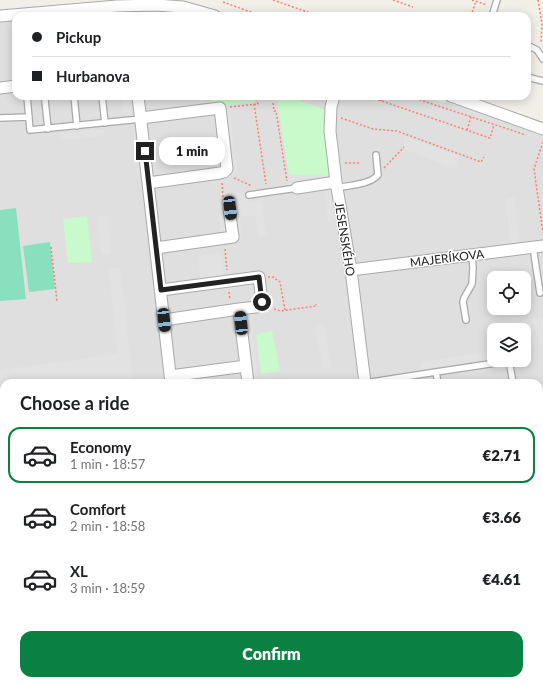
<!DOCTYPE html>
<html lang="en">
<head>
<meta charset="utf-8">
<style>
	:root { --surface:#fff; --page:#f2f2f2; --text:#202124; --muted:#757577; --line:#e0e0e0; --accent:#0b8043 }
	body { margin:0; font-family:Lato,sans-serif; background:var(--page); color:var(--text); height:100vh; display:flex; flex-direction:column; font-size:15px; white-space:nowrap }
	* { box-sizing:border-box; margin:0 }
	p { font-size:13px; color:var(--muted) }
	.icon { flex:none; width:22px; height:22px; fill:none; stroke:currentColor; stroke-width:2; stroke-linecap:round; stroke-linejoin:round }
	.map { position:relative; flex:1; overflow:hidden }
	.drawer { position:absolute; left:0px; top:379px; width:543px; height:306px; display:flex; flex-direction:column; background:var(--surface); border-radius:12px 12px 0 0; box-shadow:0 2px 10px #0003 }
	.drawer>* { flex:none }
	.top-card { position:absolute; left:12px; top:12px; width:519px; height:88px; border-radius:12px; box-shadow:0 2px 10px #0003; display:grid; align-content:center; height:88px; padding:0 20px; background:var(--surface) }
	.fabs { position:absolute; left:487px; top:271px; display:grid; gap:8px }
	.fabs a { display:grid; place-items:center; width:44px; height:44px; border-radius:8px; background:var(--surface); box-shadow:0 2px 10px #0003; font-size:20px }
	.end { position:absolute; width:18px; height:18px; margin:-9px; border:5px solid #222; background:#fff; box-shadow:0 0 0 2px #fff }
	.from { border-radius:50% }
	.bubble { position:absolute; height:28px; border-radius:12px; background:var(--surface); box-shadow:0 2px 10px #0003; font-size:13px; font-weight:800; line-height:28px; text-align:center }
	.car { position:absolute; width:12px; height:24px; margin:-12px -6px; border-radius:5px; box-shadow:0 0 3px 1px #0007; background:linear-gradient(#222 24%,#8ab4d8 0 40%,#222 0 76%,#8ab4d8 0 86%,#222 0) }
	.top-card b { display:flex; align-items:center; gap:14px; height:38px; font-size:15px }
	.top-card b+b { border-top:1px solid var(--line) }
	.top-card i { width:10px; height:10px; background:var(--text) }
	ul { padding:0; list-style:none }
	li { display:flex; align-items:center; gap:12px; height:56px; margin:0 8px 6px; padding:0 12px; border:2px solid transparent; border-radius:12px }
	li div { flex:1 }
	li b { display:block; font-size:15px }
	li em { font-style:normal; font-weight:800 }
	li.selected { border-color:var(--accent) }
	li>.icon { width:36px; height:36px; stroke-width:1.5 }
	h2 { padding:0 20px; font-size:18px; line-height:48px }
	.button { display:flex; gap:8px; margin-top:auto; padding:8px 20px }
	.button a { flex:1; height:46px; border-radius:12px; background:var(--accent); color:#fff; font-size:16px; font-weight:800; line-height:46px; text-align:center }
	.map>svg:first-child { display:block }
</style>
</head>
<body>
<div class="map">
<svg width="543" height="685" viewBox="0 0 543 685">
	<rect width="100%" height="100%" fill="#f2efe9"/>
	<path fill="#e0dfdf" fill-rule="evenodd" d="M125 10 165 13 185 16H67Z
		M16 21V96H424L445 103 447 96 543 125V685H14L12 681H539V383H4V665L0 657V23ZM494 278H524V308H494ZM494 330H524V360H494Z"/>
	<path fill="#c8facc" d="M209 96H255V102L213 107Z
		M287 96 323 109 327 113 332 174 328 176 289 175 277 101 280 97Z
		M87 216 92 262 68 263 63 219Z
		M272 331 280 371 261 374 256 334Z
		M367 681H453V685H367Z"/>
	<path fill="#88e0be" d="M16 208 26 299 0 301V210Z
		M50 242 55 289 29 292 23 246Z"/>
	<path fill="#e2e2e2" d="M121 96H130L132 115 124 116Z
		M229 109 238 172 231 174 222 110Z
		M104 129 105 136 60 140 59 133Z
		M404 136 459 156 455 169 404 149Z
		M332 174 333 180 290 187 289 175 328 176Z
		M333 186 338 220 328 222 325 188Z
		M247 191 249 202 261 201 267 235 258 236 255 215 240 217 237 193Z
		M514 197 519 244H510L506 199Z
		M238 207 243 238 234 239 221 236 218 214 231 213V208Z
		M107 215 111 253 101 255 98 216Z
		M220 253 224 278 201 282 198 256Z
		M120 267 133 383H4V417H0V370L117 354 119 364 109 269Z
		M251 311 258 380 251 381 244 312Z
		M543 317V344L524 347V330H494L493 343 490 325Z
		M323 324 332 367 323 369 315 326Z
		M494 351V359L421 369V362Z"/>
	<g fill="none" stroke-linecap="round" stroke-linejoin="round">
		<defs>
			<path id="service" d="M492 16 497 0
				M527 45 537 50 543 59
				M527 77 543 81
				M27 96 30 130 141 119
				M74 96 77 126
				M102 96 105 123
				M45 100 48 129
				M0 118 29 117
				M337 188C350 185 369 185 378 175L376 155
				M249 195 297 188
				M533 247 540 293
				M466 320 463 302 464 298 472 284 473 268 472 255
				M509 360 513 383
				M365 383 436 372
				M438 383 436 372 509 361
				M543 525V529
				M539 559 543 558"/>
			<path id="minor" d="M0 16 117 6 156 5 183 7 215 16
				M0 88 16 86
				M138 96 171 383
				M334 96 331 107 330 131 336 182 351 270 365 383
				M451 96 543 129
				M141 118 220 108 227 169 224 172 220 173 148 183
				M297 188 336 182
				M156 248 233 237 229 208
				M351 270 543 246
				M161 290 259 277 262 302
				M164 320 239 309
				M170 376 246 366
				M248 383 239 309 264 306
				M539 396 543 395
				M0 483H4
				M539 599H543
				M0 651H4
				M203 681 204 685
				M315 681V685
				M484 681V685
				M539 681V685"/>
		</defs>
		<use href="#service" stroke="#a9a9a9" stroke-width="8"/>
		<use href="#minor" stroke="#a9a9a9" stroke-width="13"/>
		<path stroke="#fa8072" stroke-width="1.5" stroke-dasharray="2 2" stroke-linecap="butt" d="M273 0 319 16
			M393 0 413 7
			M472 0 487 5
			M538 0 542 24 541 43
			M223 2 262 16
			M471 16 476 1
			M367 96 490 138 494 125
			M408 96 526 135
			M381 101 383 96
			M273 103 274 111H276L287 181
			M254 104 266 184
			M230 107 258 104 255 96
			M341 118 373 129 397 131 481 162 484 157
			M467 130 471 117
			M543 142 534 169 543 233
			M345 163H360
			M384 168 404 147
			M234 178 252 186
			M222 183 223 199
			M51 247 57 301
			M225 249 227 270
			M268 277H273L280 282 285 310
			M229 292 230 300
			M274 309 281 311 316 306V304
			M319 380V383
			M411 681 412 685
			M24 685V681"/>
		<use href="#service" stroke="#fff" stroke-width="5.5"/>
		<use href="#minor" stroke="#fff" stroke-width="11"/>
	</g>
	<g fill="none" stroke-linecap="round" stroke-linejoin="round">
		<path stroke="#222" stroke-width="5" d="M145 151 161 290 259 277 262 302"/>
	</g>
	<g text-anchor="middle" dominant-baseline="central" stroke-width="3" stroke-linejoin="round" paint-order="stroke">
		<g font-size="12" fill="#222" stroke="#fff">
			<text transform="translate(345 239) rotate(81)">JESENSKÉHO</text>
			<text transform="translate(447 258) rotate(-7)">MAJERÍKOVA</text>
		</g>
	</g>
</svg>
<div class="fabs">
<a><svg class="icon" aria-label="locate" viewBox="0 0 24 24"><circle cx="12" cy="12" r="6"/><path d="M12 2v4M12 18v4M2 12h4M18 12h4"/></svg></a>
<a><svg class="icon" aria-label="layers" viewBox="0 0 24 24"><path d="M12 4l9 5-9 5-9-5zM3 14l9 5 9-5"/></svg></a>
</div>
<i class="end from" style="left:262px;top:302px"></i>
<i class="end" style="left:145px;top:151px"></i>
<div class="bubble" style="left:159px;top:137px;width:66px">1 min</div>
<i class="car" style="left:230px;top:208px;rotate:173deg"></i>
<i class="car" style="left:164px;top:320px;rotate:174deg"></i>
<i class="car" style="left:241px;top:323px;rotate:354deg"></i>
<div class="top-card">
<b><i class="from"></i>Pickup</b>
<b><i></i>Hurbanova</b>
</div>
<section class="drawer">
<h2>Choose a ride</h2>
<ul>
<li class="selected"><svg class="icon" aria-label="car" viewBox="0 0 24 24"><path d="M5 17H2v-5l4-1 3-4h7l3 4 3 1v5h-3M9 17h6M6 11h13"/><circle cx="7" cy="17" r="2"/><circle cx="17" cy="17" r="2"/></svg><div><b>Economy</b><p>1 min · 18:57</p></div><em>€2.71</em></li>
<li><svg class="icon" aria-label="car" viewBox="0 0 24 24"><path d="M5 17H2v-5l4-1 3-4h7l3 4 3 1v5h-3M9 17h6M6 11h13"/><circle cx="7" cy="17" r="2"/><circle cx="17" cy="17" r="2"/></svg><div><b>Comfort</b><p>2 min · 18:58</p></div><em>€3.66</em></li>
<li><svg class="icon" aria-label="car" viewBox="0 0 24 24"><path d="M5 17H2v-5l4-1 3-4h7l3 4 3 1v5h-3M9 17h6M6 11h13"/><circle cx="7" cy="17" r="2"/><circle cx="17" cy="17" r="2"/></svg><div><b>XL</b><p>3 min · 18:59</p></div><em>€4.61</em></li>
</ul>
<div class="button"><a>Confirm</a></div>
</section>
</div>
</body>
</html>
